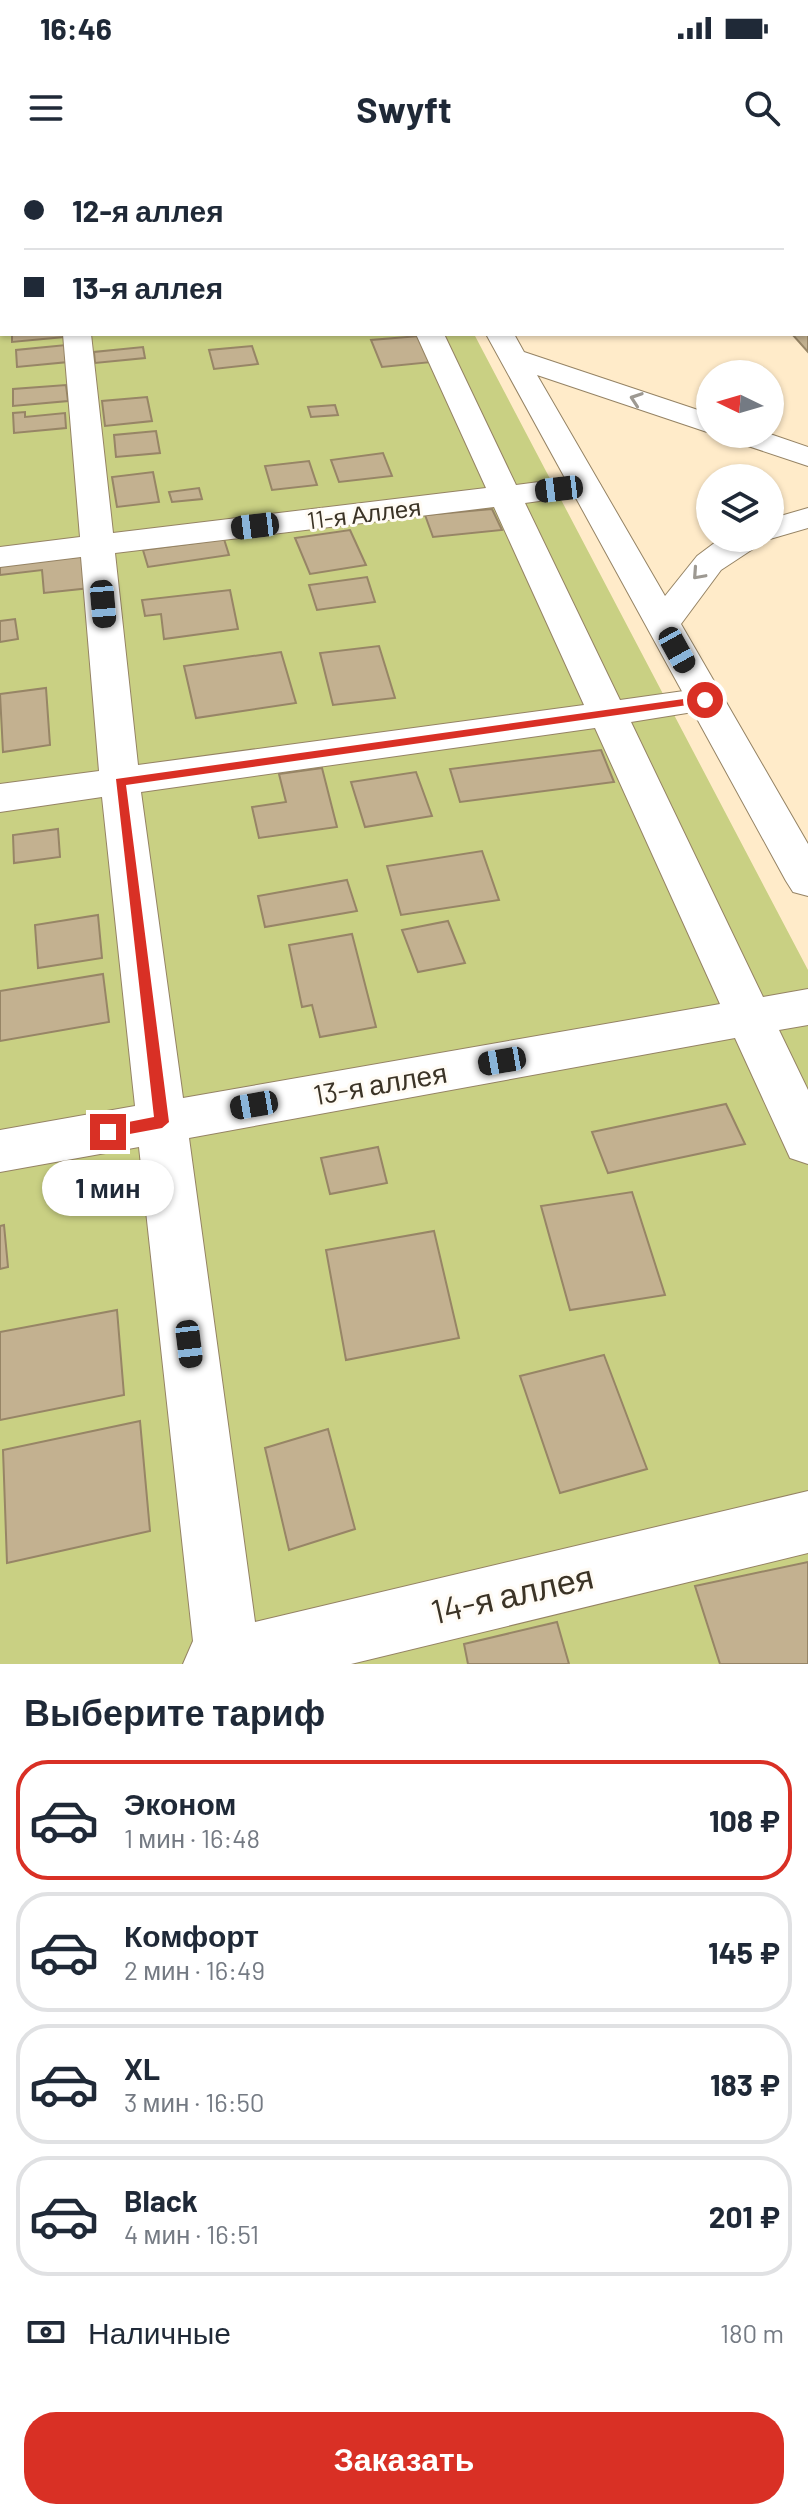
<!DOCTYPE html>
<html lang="ru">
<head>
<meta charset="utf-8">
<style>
	:root { --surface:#fff; --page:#f6f6f7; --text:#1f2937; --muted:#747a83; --line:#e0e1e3; --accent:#d93025 }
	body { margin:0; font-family:Barlow,sans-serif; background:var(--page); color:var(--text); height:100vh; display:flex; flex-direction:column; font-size:30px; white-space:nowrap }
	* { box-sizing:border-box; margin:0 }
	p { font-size:26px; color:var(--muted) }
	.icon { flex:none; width:44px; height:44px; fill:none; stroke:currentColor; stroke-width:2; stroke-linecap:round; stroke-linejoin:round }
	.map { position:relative; height:1504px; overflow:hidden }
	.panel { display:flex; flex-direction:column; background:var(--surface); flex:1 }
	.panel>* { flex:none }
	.hud { position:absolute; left:0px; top:0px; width:808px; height:176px; box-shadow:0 2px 6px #0004; display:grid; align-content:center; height:176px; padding:0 24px; background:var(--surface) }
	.needle { width:52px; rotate:275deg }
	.controls { position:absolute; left:696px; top:200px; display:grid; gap:16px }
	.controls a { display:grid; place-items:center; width:88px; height:88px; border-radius:50%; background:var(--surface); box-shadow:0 2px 6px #0004; font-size:40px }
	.end { position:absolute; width:36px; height:36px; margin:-18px; border:10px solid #d93025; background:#fff; box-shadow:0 0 0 4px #fff }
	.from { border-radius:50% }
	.bubble { position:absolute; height:56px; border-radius:28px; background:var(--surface); box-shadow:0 2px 6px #0004; font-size:26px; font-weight:700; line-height:56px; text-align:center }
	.car { position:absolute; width:24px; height:48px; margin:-24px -12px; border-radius:10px; box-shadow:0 0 6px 2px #0007; background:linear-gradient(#222 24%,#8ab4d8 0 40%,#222 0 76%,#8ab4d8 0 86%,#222 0) }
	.hud b { display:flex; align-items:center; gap:28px; height:76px; font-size:30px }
	.hud b+b { border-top:2px solid var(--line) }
	.hud i { width:20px; height:20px; background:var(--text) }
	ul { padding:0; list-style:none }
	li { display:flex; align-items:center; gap:24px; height:120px; margin:0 16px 12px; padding:0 8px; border:4px solid var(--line); border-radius:32px }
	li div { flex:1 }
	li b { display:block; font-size:30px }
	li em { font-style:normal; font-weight:700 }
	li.current { border-color:var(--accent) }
	li>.icon { width:72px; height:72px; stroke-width:1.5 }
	h2 { padding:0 24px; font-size:36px; line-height:96px }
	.pay { display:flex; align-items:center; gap:20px; height:88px; padding:0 24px; font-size:30px }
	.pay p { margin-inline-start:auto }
	.primary-button { display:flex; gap:16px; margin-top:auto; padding:16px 24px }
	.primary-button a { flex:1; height:92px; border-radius:32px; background:var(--accent); color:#fff; font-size:32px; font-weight:700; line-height:92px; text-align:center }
	.status { display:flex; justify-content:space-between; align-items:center; height:56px; padding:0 40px; background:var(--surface); direction:ltr }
	.status svg { height:22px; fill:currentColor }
	header { display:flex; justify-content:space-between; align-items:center; height:104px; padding:0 24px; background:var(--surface); font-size:36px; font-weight:700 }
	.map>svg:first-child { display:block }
</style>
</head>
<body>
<div class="status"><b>16:46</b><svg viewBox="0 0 49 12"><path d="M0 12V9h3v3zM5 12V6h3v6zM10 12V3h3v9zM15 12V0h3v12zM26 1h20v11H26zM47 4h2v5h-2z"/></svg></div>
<header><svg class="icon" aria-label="menu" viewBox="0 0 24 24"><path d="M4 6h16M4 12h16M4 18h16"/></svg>Swyft<svg class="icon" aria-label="search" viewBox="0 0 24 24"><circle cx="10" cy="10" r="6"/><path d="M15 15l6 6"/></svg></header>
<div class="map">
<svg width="808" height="1504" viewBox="0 0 808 1504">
	<rect width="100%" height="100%" fill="#ffebc9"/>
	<path fill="#c9d083" d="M0 0H382L2 2V174H474L808 810V1504H0Z"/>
	<path fill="#c3b190" stroke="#978566" stroke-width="2" d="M642 0H726L728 2H644Z
		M806 170H808V192L792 174H806Z
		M12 174H64V177L12 182Z
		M419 176 432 202 382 207 371 180Z
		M66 185 68 202 17 207 16 190Z
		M252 186 258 204 214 209 209 190Z
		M143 187 145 198 95 203 94 192Z
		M66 225 68 241 13 246V229Z
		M147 237 152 261 105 266 102 241Z
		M335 245 338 255 311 257 308 247Z
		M25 252V257L65 253 66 268 14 273 13 253Z
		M156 271 160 293 116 297 114 275Z
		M383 293 392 316 339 322 331 300Z
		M309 301 317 325 272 330 265 306Z
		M153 312 159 342 117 347 112 317Z
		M199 328 202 339 172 342 169 332Z
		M492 349 502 370 433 377 425 355Z
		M350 370 366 405 310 414 295 378Z
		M224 379 229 395 148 407 143 390Z
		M86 396 90 428 44 433 42 410 0 415V405Z
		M367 417 375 442 317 450 309 425Z
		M230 430 238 469 164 479 161 454 145 456 142 440Z
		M15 459 18 479 0 482V461Z
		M379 486 395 538 333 545 320 493Z
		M281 492 296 543 196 558 184 506Z
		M46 528 50 585 3 592 0 534Z
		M601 590 614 622 460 642 450 609Z
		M322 608 337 667 259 678 252 647 286 642 279 614Z
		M416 612 432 656 365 667 351 622Z
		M58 669 60 697 14 703 13 675Z
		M482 691 499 740 401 755 387 706Z
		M347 720 357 751 265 767 258 736Z
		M98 755 102 798 38 808 35 765Z
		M448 761 465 803 418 812 402 770Z
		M352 774 376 867 320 877 312 845 302 847 289 785Z
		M103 814 109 862 0 881V831Z
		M726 944 745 984 608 1013 592 972Z
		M378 987 387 1023 330 1034 321 998Z
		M632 1032 665 1135 570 1150 541 1046Z
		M4 1065 8 1107 0 1109V1066Z
		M434 1071 459 1178 346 1200 326 1090Z
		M117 1150 124 1235 0 1260V1172Z
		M604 1195 647 1309 560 1333 520 1216Z
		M140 1261 150 1371 7 1403 3 1290Z
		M328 1269 355 1369 289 1390 265 1288Z
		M808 1402V1504H720L695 1426Z
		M557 1462 569 1504H468L464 1484Z"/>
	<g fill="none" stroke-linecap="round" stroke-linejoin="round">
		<defs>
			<path id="minor" d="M48 0H70V2H48Z
				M343 0H365L366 2H344Z
				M490 0H531L489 2Z
				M771 0H794L795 2H772Z
				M0 38H2L0 53Z
				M0 146H2L0 163Z
				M63 174H91L113 373 486 328 416 174H444L516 325 585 316 596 319 601 326 596 333 525 343 620 540 705 528 718 532 724 540 718 548 631 562 763 837 808 829V865L779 870 808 930V1004L790 998 735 878 189 978 255 1462 808 1331V1393L351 1504H183L193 1481 139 987 0 1012V970L135 946 102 637 0 652V624L99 611 81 397 0 407V387L80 377ZM494 347 584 545 138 605 115 393ZM595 568 720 844 183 938 141 632Z"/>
			<path id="major" d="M395 0H418L419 2H396Z
				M486 174H514L524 192 710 254V273L537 215 665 436 697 396 721 378H764L759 385 721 410 681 464 808 684V736L793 732 786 721Z
				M726 274H770L808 287V306L730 280Z
				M808 348V368L770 379 766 378H770V359Z"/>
		</defs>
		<use href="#minor" stroke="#958364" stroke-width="2"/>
		<use href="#major" stroke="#958364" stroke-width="2"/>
		<use href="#minor" fill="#fff" fill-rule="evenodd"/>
		<use href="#major" fill="#fff" fill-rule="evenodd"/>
	</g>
	<defs><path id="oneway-chevron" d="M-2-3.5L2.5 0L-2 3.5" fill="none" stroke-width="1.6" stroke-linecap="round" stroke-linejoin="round" transform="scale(2)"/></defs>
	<g stroke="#9d9992">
		<use href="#oneway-chevron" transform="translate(636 239) rotate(-161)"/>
		<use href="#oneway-chevron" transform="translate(698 414) rotate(132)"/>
	</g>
	<path fill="#d93025" d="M705 536 709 537V542L126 625 169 962 162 968 108 978 103 976V967L154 957 116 619Z"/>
	<g text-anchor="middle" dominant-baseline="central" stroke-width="6" stroke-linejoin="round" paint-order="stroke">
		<g font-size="24" fill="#3b3326" stroke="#fffbf4">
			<text transform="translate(364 353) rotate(-7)">11-я Аллея</text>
		</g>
		<g font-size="28" fill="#3b3326" stroke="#fffbf4">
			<text transform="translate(380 923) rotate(-10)">13-я аллея</text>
		</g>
		<g font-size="34" fill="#3b3326" stroke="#fffbf4">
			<text transform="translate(512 1433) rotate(-13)">14-я аллея</text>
		</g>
	</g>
</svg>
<div class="controls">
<a><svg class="needle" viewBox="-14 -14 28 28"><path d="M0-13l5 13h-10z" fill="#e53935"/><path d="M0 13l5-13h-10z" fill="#747a83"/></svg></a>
<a><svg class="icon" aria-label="layers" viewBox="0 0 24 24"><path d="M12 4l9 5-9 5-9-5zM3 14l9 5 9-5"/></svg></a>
</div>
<i class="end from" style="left:705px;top:540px"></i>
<i class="end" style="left:108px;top:972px"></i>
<div class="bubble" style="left:42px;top:1000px;width:132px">1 мин</div>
<i class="car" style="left:559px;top:329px;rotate:263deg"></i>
<i class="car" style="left:255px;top:366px;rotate:263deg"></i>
<i class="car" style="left:103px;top:444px;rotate:175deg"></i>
<i class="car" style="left:677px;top:490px;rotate:151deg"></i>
<i class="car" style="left:502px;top:901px;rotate:260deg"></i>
<i class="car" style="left:254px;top:945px;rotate:260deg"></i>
<i class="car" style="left:189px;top:1184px;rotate:173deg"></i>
<div class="hud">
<b><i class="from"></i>12-я аллея</b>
<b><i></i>13-я аллея</b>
</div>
</div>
<section class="panel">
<h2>Выберите тариф</h2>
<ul>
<li class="current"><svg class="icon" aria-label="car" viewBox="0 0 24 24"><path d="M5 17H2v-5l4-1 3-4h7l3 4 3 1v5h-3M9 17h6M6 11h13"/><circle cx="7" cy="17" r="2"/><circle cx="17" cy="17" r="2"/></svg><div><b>Эконом</b><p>1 мин · 16:48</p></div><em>108 ₽</em></li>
<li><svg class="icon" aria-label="car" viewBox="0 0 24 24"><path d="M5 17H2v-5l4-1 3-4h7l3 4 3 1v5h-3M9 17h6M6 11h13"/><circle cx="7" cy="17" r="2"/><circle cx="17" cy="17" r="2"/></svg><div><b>Комфорт</b><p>2 мин · 16:49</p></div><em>145 ₽</em></li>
<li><svg class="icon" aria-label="car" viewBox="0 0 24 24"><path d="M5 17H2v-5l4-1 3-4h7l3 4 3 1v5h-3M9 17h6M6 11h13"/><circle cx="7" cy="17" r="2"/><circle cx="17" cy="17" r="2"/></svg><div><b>XL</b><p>3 мин · 16:50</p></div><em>183 ₽</em></li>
<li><svg class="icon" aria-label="car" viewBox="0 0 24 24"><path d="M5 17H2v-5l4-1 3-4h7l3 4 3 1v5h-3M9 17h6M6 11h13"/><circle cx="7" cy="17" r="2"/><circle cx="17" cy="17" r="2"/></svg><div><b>Black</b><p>4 мин · 16:51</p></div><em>201 ₽</em></li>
</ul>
<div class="pay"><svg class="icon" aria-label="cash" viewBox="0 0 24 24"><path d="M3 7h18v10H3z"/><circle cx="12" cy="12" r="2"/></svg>Наличные<p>180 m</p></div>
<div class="primary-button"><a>Заказать</a></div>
</section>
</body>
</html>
